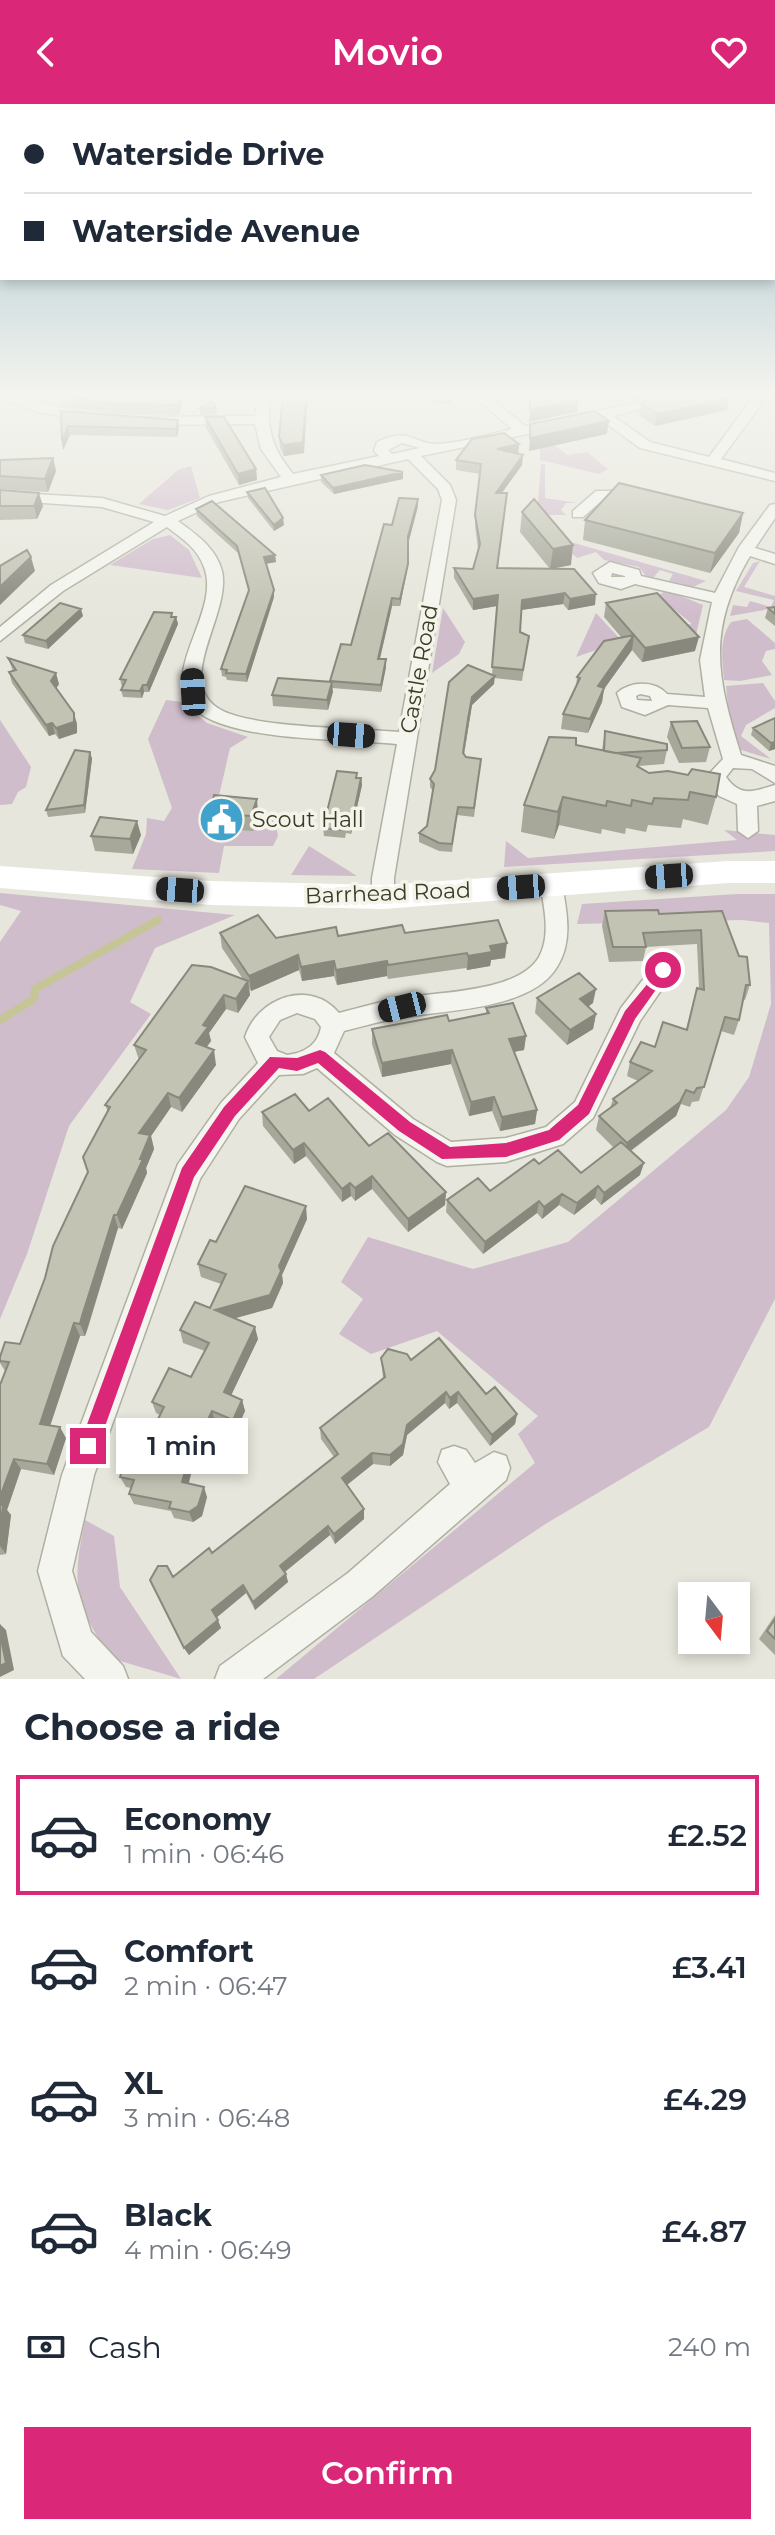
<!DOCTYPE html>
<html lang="en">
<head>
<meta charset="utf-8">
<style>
	:root { --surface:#fff; --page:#f2f2f3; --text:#1f2937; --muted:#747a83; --line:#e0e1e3; --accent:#db2777 }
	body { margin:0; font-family:Montserrat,sans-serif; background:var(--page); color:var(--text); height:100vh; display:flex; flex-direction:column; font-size:30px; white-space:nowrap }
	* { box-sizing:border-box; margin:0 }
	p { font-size:26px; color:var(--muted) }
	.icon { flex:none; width:44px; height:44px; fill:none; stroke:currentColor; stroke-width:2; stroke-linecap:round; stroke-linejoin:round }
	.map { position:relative; height:1575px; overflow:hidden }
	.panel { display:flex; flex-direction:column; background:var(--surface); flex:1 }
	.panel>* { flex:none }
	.top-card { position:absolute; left:0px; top:0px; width:776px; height:176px; box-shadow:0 4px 12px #0003; display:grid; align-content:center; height:176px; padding:0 24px; background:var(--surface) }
	.needle { width:52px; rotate:164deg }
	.fabs { position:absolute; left:678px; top:1478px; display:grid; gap:16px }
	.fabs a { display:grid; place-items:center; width:72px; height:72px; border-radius:0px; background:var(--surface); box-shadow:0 4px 12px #0003; font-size:40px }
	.end { position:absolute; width:36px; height:36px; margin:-18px; border:10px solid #db2777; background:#fff; box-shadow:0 0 0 4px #fff }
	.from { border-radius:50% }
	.bubble { position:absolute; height:56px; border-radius:0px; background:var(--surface); box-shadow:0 4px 12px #0003; font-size:26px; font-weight:600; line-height:56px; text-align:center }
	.car { position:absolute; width:24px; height:48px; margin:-24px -12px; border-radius:10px; box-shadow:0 0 6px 2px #0007; background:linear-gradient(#222 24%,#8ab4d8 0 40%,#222 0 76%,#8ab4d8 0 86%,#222 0) }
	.top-card b { display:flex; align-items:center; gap:28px; height:76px; font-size:30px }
	.top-card b+b { border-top:2px solid var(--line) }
	.top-card i { width:20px; height:20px; background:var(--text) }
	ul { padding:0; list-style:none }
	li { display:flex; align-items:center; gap:24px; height:120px; margin:0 16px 12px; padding:0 8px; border:4px solid transparent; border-radius:0px }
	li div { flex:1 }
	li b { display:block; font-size:30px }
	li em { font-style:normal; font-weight:600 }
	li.current { border-color:var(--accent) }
	li>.icon { width:72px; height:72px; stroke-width:1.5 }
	h2 { padding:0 24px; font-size:36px; line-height:96px }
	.pay { display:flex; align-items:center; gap:20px; height:88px; padding:0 24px; font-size:30px }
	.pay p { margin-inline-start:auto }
	.button { display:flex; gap:16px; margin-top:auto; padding:16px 24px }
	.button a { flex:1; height:92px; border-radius:0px; background:var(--accent); color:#fff; font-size:32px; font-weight:600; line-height:92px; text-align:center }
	header { display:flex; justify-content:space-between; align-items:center; height:104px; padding:0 24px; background:var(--accent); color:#fff; font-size:36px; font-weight:600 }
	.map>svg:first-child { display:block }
</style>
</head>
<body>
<header><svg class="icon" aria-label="back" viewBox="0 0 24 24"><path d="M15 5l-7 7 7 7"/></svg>Movio<svg class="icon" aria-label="heart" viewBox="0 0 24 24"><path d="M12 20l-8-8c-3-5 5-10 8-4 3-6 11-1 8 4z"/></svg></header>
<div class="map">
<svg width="775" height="1575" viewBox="0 0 775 1575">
	<rect width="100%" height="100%" fill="#e6e6dc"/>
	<path fill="#d0bdcc" d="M540 330 567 351 587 348 608 365 599 370 540 356Z
		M541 360H545V394L577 399H566L561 406 566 411H542L544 426 571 438 706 477 693 483 669 477 673 470 660 466 653 474 646 472 639 463 604 456 596 448 577 454 565 443 534 446Z
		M191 362 200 394 168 406 139 400 178 366Z
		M170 431 189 446 202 474 110 461 153 435Z
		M760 457 744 483 775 492V504L730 512 733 501 747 503 750 497 771 503 774 496 736 487 753 459Z
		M666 486 703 501 693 543 674 524 692 520 658 492Z
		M443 504 465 538 459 550 432 569Z
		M596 509 622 537 576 553Z
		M747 515 775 539V545L766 547 762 557 772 571 740 577 724 576C722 556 719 535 731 518Z
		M763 579 775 597V604L746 621 741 632 771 655 738 645 729 614 726 582Z
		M166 596 182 598 207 619 248 633 230 644 219 692 263 706 274 713 278 732 273 742H224L219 769 132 765 146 730 147 714 164 717 172 704 148 635Z
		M0 616 31 663 26 683 18 688 12 700 0 701Z
		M724 726 775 731V747L504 763 506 737 528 754 737 736Z
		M309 742 357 772 291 771Z
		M0 789 235 811 155 844 130 898 151 910 69 1022 27 1150 0 1215V838L21 807 0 801Z
		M737 790H775V1195L709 1323 547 1419 314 1575H276L535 1359 518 1330 538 1312 437 1227 371 1250 339 1230 363 1195 341 1178 368 1133 473 1165 568 1138 726 1006 749 973 771 900 769 819 742 816 577 820 582 800Z
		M85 1416 114 1432 120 1483 181 1575 110 1554C75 1497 71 1483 85 1416Z"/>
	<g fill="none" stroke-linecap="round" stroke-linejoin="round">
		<path stroke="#c6c597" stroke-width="8" d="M0 916 34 895 35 885 158 816"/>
		<defs>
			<path id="street" d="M0 291H15L98 313 91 317 39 308 0 295Z
				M258 291H270C266 325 272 344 293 370L379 352 374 347 377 338C412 322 414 341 437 340 462 339 489 330 512 325L472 291H486L525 322 675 291H701L613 312 650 338 709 353 751 296 762 299 721 355 775 369V377L640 344 600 315 421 352 450 381 456 396 394 774V793L383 801 372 793V774L397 640C344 635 262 637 214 617 139 585 224 514 204 463 197 444 183 435 167 423L63 487 0 537V523L51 481 154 418 102 403 0 396V388L102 394 165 412 209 392 281 373 261 345 255 320 149 321 142 317 149 313 255 312ZM402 339 420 344 392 350 388 346ZM408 355 438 385 442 396 399 628C355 624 259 624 223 607 170 581 232 511 222 467 216 444 196 430 178 417L219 398Z
				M596 387H635L642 391 635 395 605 394 583 413H573V407Z
				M775 400V414L755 444 775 450V460L750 452C706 527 717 574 741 651L775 662V679L752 665 733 664 726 673C741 694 754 687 775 681V697L757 702 758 727 748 734 738 727 737 700 719 692 706 673 723 655 708 604 668 601 645 611 622 603 617 589C630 577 655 576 667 590L705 593 700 556 712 498 635 480 621 485 599 479 593 469 610 458 639 466 641 472 715 489 739 443 770 401ZM612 469 625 472V473H611ZM640 590 650 592 652 597 637 596 636 592Z
				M551 772 562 780C567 808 573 838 557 863 532 905 448 906 404 913 384 916 364 922 344 927L334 949 413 1015 451 1038 506 1034 546 1023 575 998 621 904 655 860H671L675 866 640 917 593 1014 563 1040 506 1058 447 1062 437 1058 395 1031 317 964 303 970 279 971 239 1015 200 1075 94 1371 72 1467 91 1528 123 1562 128 1575H85L63 1552 38 1467 62 1371 178 1060 221 999 258 959 245 933C257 894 310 874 339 909 359 904 379 898 399 894 436 888 518 889 539 853 551 832 544 802 540 780ZM297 909 315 915 321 923C318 941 304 949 287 951L277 947 269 933 280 916Z
				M454 1342 466 1346 475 1359 494 1348 506 1352 510 1364 506 1376 372 1493 263 1575H215L220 1562 348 1469 450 1380 438 1358 442 1346Z"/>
		</defs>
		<use href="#street" stroke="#afb0a2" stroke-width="3"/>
		<use href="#street" fill="#f4f5ef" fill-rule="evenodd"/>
		<path fill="#fff" fill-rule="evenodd" d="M728 757H775V779H728L383 805 212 801 0 784V762L212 777 383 781Z"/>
	</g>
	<path fill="#a7a89a" d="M61 291 182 300 178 311 113 310 63 302Z
		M399 291H457L448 301Z
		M613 291H658L631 297Z
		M641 299 727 306 655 322 639 311Z
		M200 304H216L217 310 200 311Z
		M61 307 178 316 179 324 177 333 70 331 63 346Z
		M205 313 256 365 257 376 239 381 206 324Z
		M279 333 304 349 284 352 280 344Z
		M519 340 518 350 523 351 522 361 502 389 498 464 595 501 568 506 563 500 521 506 520 528 529 532 522 577 494 574V580L472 601 464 650 466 653 481 655 474 713 457 711 452 748 439 747 419 738V729L427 722 433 687 430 683V675L435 666 449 578 492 571 497 502 473 506 454 474V464L473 465 478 445 475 421 480 370 456 366V356Z
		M53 354 56 367 48 388 0 385V356Z
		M321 371 403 375 334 390 321 378Z
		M0 386 43 402 37 415 0 416Z
		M247 388 284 421 274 427 248 394Z
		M418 402 408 440 407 467 400 502H392L380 555 386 563 381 588 332 584 328 606 273 602 272 591 330 578 351 541 392 421Z
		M196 405 275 451 276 458 266 460 274 486V493L247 578 227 576 226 573 222 572 221 565 249 488 238 449 197 412Z
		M522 408 571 461 550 465 520 428Z
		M743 409 739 429 710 469 583 436 585 416Z
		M606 499 695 547 642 558 632 546 604 585 602 598 588 629 561 625 563 610 576 583 577 573 621 533 604 513Z
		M775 503V522L765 514 768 504Z
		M83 512 48 545 25 539 23 531Z
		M173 513H176L178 520 149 588H144L142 594 123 593 121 586 123 583H122L120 575Z
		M8 554 59 580 56 584 77 620V629L59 635 55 630 49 632 12 579 9 568 13 567Z
		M775 614V645L769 647 751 631 753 624Z
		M671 618 710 643 706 658 679 659 667 633Z
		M605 627 667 646 664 660 639 662V663L649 669 716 693 708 721 683 715 681 724 648 721 646 728 626 724 625 730 602 725 601 730 559 721 554 735 521 728 524 701 576 641 602 646Z
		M90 648 92 655 85 709 48 713 46 706Z
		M357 669V674H361L362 681 351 730 346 729 345 734 324 732 323 724Z
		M209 709H258L253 727 211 724Z
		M141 731 133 750 95 747 91 732Z
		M605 807 659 810 722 807 750 881 745 896 743 895 739 916 734 931 721 927 699 997 692 998 690 1003 681 1000 676 1012 631 1047 640 1071 601 1101 595 1094 574 1111 559 1101 542 1115 537 1109 483 1150 446 1108 447 1096 490 1087 539 1060 581 1069 614 1044 596 1026 599 1012 610 1004 613 995 638 977 627 972 630 958 686 925 697 884 699 885 697 840 646 843 643 857 609 858 602 822Z
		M220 829 276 834 405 829 505 854 491 856 490 862 467 866 466 864 388 875 387 872 337 881 334 872 302 877 299 866 251 887 249 884 250 891 238 909 226 905 209 929 211 937 206 943 216 961 182 1008 171 1003 151 1032 154 1045 146 1064 147 1069 122 1125 118 1124 88 1224 85 1232H80L50 1322 66 1334 54 1371 21 1365 7 1406 11 1411 6 1450 0 1451V1281L5 1267 0 1259V1253L20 1240 88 1068 108 1008 105 1001 139 956 134 941 243 875 222 844Z
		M537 894 593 899 588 903 596 910 593 925 567 941 535 909Z
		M486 904 526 932 524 946 514 948 537 1006 535 1020 500 1027 492 1007 469 1012 451 960 382 973 372 940V925L449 917 486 910Z
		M309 1007 446 1088 445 1101 408 1128 372 1085 355 1097 351 1092 342 1098 306 1052 294 1060 263 1022 262 1008Z
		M307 1115 282 1171 283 1179 272 1204 234 1214 258 1235 231 1291 242 1296 245 1307 236 1327 215 1318 202 1345 198 1343 189 1379 207 1393 202 1412 193 1418 174 1414 171 1407 134 1400 129 1390 131 1384 126 1383 120 1373 147 1337 160 1311 156 1309 152 1298 191 1273 205 1247 183 1239 180 1226 210 1204 221 1180 201 1173 198 1160 216 1138Z
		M381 1254 411 1256 486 1290 517 1310 515 1320 490 1342 457 1299 449 1305 445 1299 407 1331 403 1351 390 1362 373 1360 347 1381 364 1405V1415L335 1440 330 1431 285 1468 288 1478 255 1506 246 1489 216 1514 221 1524 189 1551 184 1544 173 1473 212 1449 334 1353 321 1335 320 1324 383 1274Z
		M775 1511V1551L759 1535Z"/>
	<path fill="#88887d" d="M180 291 182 300 178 311 177 301Z
		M306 291H308L304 349 284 352 283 341Z
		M449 291H457L448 301Z
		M632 291H658L631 297Z
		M730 294 727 306 655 322 657 310Z
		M578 296 577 308 529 318 530 306Z
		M178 316 179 324 177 333 176 325Z
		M609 317 607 330 529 347 530 334Z
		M68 322 70 331 63 346 62 337Z
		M519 340 518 350 497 345Z
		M523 351 522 361 495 398 496 389Z
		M53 354 56 367 48 388 45 375Z
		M256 365 257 376 239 381 238 370Z
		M403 368V375L334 390 333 384Z
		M39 389 43 402 37 415 34 402Z
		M418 395V402L408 440V433Z
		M743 409 739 429 710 469 715 449Z
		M283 414 284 421 274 427V421Z
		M573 441 571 461 550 465 553 445Z
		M275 451 276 458 264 460V453Z
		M31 453 35 467 0 501V483Z
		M408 460 407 467 400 502V495Z
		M274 486V493L247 578 246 570Z
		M565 489 563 500 521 506 522 496Z
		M596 490 595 501 568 506 570 495Z
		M498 491 497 502 473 506V495Z
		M392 494V502L378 562V555Z
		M81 505 83 512 48 545 46 537Z
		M176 513 178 520 149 588 147 581Z
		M634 531 632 546 604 585 602 598 588 629 598 582Z
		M699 533 695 547 642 558 645 544Z
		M386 555V563L381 588V581Z
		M56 569 59 580 54 588 51 577Z
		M495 572 494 580 472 601 463 657 472 593Z
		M332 578 333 588 328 606 327 596Z
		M143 581 144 588 142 594 140 587Z
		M74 609 77 620V629L59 635 56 624Z
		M52 619 55 630 49 632 46 621Z
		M775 638V645L769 647 771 639Z
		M90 648 92 655 85 709 84 701Z
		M361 674 362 681 351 730V722Z
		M563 693 559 721 554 735 558 708Z
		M257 695 258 709 253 727 251 712Z
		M137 717 141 731 133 750 130 735Z
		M507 839 505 854 491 856 490 862 467 866 468 852 490 842Z
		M298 851 299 866 251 887 249 872Z
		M334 857V872L302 877 301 863Z
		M387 857V872L337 881 336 866Z
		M248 877 250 891 238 909 236 895Z
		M596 885 593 899 577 910 580 895Z
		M224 891 226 905 209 929 211 937 199 954 196 939 203 921Z
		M596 910 593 925 567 941 570 926Z
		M526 932 524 946 507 949 509 935Z
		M214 946 216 961 182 1008 179 994Z
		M452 946 451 960 382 973V959Z
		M686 986 676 1012 623 1052 627 1039Z
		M168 989 171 1003 151 1032 154 1045 146 1064 147 1069 122 1125 117 1111 140 1055 139 1029Z
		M494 993 492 1007 469 1012 471 998Z
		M537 1006 535 1020 500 1027 502 1013Z
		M304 1039 306 1052 294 1060 293 1046Z
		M644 1059 640 1071 601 1101 604 1089Z
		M372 1072V1085L355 1097V1084Z
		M350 1079 351 1092 342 1098V1085Z
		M598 1082 595 1094 574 1111 577 1099Z
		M446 1088 445 1101 408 1128V1115Z
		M562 1090 559 1101 542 1115 544 1103Z
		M539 1097 537 1109 483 1150 485 1138Z
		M306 1102 307 1115 282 1171 283 1179 272 1204 218 1219 215 1206 279 1162Z
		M114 1111 118 1124 85 1232 80 1220Z
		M74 1219 80 1232 47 1331 40 1320Z
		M255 1223 258 1235 227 1300 224 1288Z
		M446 1288 445 1299 407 1331 403 1351 390 1362V1351L407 1321Z
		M458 1288 457 1299 449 1305 450 1294Z
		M242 1296 245 1307 236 1327 233 1316Z
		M212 1307 215 1318 202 1345 199 1334Z
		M517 1310 515 1320 490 1342 492 1331Z
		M60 1323 66 1334 54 1371 47 1360Z
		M195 1333 198 1343 186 1388 182 1378Z
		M372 1349 373 1360 343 1384 342 1374Z
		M14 1355 21 1365 7 1406 11 1411 6 1450 0 1442V1393Z
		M204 1383 207 1393 202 1412 193 1418 189 1408Z
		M364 1405V1415L335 1440 334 1430Z
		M328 1422 330 1431 282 1470 280 1462Z
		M286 1470 288 1478 255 1506 253 1498Z
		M243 1481 246 1489 216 1514 212 1506Z
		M218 1516 221 1524 189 1551 184 1544Z
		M0 1520 6 1526 14 1566 0 1573Z"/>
	<path fill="#c2c3b3" stroke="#88887d" stroke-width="2" d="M62 291H180L177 301 111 300Z
		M289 291H306L303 338 283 341 279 333 283 292H289Z
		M530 291H572L578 296 530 306Z
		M666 291H726L730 294 657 310 641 299Z
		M212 297 216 304H200Z
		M61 307 178 316 176 325 68 322 62 337Z
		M594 307 609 317 530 334V320Z
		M205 313H224L256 365 238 370Z
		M504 329 519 340 497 345 523 351 496 389H507L497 464 574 465 596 490 570 495 565 489 522 496 520 528 529 532 523 566 492 563 498 491 473 495 454 464 473 465 480 440 475 411 481 360 456 356 472 335Z
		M53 354 45 375 0 372V356Z
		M365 361 403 368 333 384 321 371Z
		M619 379 743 409 715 449 585 416Z
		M265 384 283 414 274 421 247 388Z
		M0 386 39 389 34 402H0Z
		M399 394 418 395 408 433V460L400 495 392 494 378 555H386L381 581 330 577 341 540 351 541 384 420 392 421Z
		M534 395 573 441 553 445 522 408Z
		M212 397 275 451 264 453 274 486 246 570 226 569 227 566 221 565 249 486 237 442 196 405Z
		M27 446 31 453 0 483V462Z
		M657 489 699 533 645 544 634 531 598 582 604 584 590 615 563 610 580 574 577 573 604 537 634 531 606 499Z
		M60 499 81 505 46 537 23 531Z
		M775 503V510L768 504Z
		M154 508 172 509 171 513H176L147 581H143L140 587 121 586 126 576 120 575Z
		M8 554 56 569 51 577 74 609V618L56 624 52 619 46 621 9 568 16 566Z
		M468 561 495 572 472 593 468 615 463 649 466 653 481 655 474 704 458 703 452 740 439 739 419 729 427 722 434 680 430 675 435 666 449 578Z
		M278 574 332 578 327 596 272 591Z
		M775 614V638L771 639 753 624Z
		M697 617 710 643 682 644 671 618Z
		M605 627 667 640V646L615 649 604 647Z
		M549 633 576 634V641L641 654 637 662 649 669 668 667 688 671 692 665 720 670 716 693 690 688 688 696 654 694 652 700 632 696 631 702 607 697 606 702 563 693 558 708 524 701Z
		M75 646 90 648 84 701 46 706Z
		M337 667 357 669 356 674H361L351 722H345L344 726 323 724Z
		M214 691 257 695 251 712 209 709Z
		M100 713 137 717 130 735 91 732Z
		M658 806 659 810 722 807 739 852 747 853 750 881H746L739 916 725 913 704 983 697 984 694 989 686 986 680 998 627 1039 599 1012 617 999 613 995 652 967 630 958 641 938 655 943 663 918 687 926 697 884 704 886 701 826 643 829 646 843H613L605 807Z
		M258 811 276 834 336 823 338 832 402 821 405 829 498 816 507 839 490 842 492 848 468 852 467 849 388 861 387 857 336 866 334 857 301 863 298 851 249 872 220 829Z
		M192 861 211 863 248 877 236 895 224 891 203 921 208 923 196 939 214 946 198 968 179 994 168 989 139 1029 150 1031 140 1055H143L117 1111H114L82 1212 80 1220 74 1219 40 1320 60 1323 47 1360 14 1355 0 1393V1281L9 1258 0 1257V1253L5 1238 20 1240 45 1174 53 1142 88 1068 83 1053 110 1003 105 1001 146 946 134 941Z
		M579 869 596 885 580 895 596 910 570 926 537 894Z
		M513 899 526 932 509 935 537 1006 502 1013 494 993 471 998 452 946 382 959 372 925 447 911 449 917 489 909 486 904Z
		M295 990 309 1007 328 994 369 1042 388 1029 446 1088 408 1115 372 1072 355 1084 350 1079 342 1085 304 1039 293 1046 262 1008Z
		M621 1038 644 1059 604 1089 598 1082 577 1099 562 1090 544 1103 539 1097 485 1138 447 1096 478 1074 490 1087 534 1055 539 1060 558 1046 581 1069Z
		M245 1082 306 1102 279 1162 281 1167 270 1191 215 1206 255 1223 224 1288 242 1296 233 1316 212 1307 199 1334 195 1333 182 1378 204 1383 198 1402 189 1408 169 1404 171 1398 129 1390 134 1376 120 1373 133 1334 147 1337 164 1303 152 1298 169 1264 191 1273 209 1239 180 1226 195 1198 210 1204 226 1170 198 1160 210 1136 216 1138Z
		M439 1234 486 1290 495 1283 517 1310 492 1331 458 1288 450 1294 446 1288 407 1321 403 1340 390 1351 372 1349 342 1374 364 1405 334 1430 328 1422 280 1462 286 1470 253 1498 243 1481 212 1506 218 1516 184 1544 150 1476 158 1462H167L173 1473 209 1444 212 1449 338 1350 320 1324 385 1273 381 1254 388 1245 407 1250 411 1256Z
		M0 1401H3L0 1426Z
		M775 1515V1535L767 1527Z
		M0 1530 6 1559 0 1562Z"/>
	<linearGradient id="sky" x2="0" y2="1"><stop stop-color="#9abbc8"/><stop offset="0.57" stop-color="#f4f4ef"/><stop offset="1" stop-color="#f4f4ef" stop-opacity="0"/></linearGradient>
	<rect width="775" height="512" fill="url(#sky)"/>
	<path fill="#db2777" d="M663 861 670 866 635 915 589 1010 559 1036 506 1053 442 1055 399 1027 318 959 297 967 279 964 235 1012 194 1073 98 1342 95 1349H82L79 1342 182 1064 224 1003 270 953 297 954 320 946 325 948 410 1018 450 1043 506 1039 549 1026 578 1001 625 907Z"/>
	<defs>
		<symbol id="civic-disc" viewBox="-11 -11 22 22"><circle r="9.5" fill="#41a2cc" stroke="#f4f4eb"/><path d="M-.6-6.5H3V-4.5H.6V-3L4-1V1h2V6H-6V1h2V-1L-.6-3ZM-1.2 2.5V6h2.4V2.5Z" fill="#fff"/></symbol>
	</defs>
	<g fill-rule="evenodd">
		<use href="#civic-disc" x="196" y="690" width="51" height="51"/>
	</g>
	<g text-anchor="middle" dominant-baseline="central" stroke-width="7" stroke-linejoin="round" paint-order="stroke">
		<g font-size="22" fill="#3a3c26" stroke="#f4f4eb">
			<text transform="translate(419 565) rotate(-80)">Castle Road</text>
			<text transform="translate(388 789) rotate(-2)">Barrhead Road</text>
		</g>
		<g font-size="22" fill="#3a3c26" stroke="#f4f4eb" text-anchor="start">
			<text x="252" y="715">Scout Hall</text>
		</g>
	</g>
</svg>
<div class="fabs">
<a><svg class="needle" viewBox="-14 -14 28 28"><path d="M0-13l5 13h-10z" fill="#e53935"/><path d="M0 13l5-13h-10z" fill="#747a83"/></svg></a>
</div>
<i class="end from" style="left:663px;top:866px"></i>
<i class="end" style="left:88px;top:1342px"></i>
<div class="bubble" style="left:116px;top:1314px;width:132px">1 min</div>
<i class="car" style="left:193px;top:588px;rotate:357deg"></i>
<i class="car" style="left:351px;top:631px;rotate:94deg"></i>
<i class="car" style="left:669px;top:772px;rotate:266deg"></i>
<i class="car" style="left:521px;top:783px;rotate:266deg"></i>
<i class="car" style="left:180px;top:786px;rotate:274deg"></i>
<i class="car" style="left:402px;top:903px;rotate:256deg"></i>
<div class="top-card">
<b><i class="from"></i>Waterside Drive</b>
<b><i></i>Waterside Avenue</b>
</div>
</div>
<section class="panel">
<h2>Choose a ride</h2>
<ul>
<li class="current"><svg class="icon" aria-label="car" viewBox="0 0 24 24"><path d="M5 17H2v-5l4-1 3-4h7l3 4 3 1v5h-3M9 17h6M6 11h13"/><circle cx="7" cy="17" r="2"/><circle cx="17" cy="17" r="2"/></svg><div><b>Economy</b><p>1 min · 06:46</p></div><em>£2.52</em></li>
<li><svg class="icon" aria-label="car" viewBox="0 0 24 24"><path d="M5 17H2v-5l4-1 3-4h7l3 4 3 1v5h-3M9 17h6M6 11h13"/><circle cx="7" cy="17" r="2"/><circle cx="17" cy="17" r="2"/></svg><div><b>Comfort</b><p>2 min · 06:47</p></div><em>£3.41</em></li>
<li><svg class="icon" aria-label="car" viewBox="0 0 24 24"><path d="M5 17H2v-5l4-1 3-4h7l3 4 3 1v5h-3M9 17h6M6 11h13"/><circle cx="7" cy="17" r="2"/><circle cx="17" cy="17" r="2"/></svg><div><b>XL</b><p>3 min · 06:48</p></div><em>£4.29</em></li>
<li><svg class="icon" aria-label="car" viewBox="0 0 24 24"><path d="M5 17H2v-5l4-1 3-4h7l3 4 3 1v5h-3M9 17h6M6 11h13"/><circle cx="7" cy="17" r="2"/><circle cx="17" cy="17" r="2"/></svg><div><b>Black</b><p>4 min · 06:49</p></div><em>£4.87</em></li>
</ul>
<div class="pay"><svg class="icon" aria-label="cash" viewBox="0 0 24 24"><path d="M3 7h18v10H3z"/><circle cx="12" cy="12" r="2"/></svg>Cash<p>240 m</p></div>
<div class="button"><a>Confirm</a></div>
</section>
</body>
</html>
